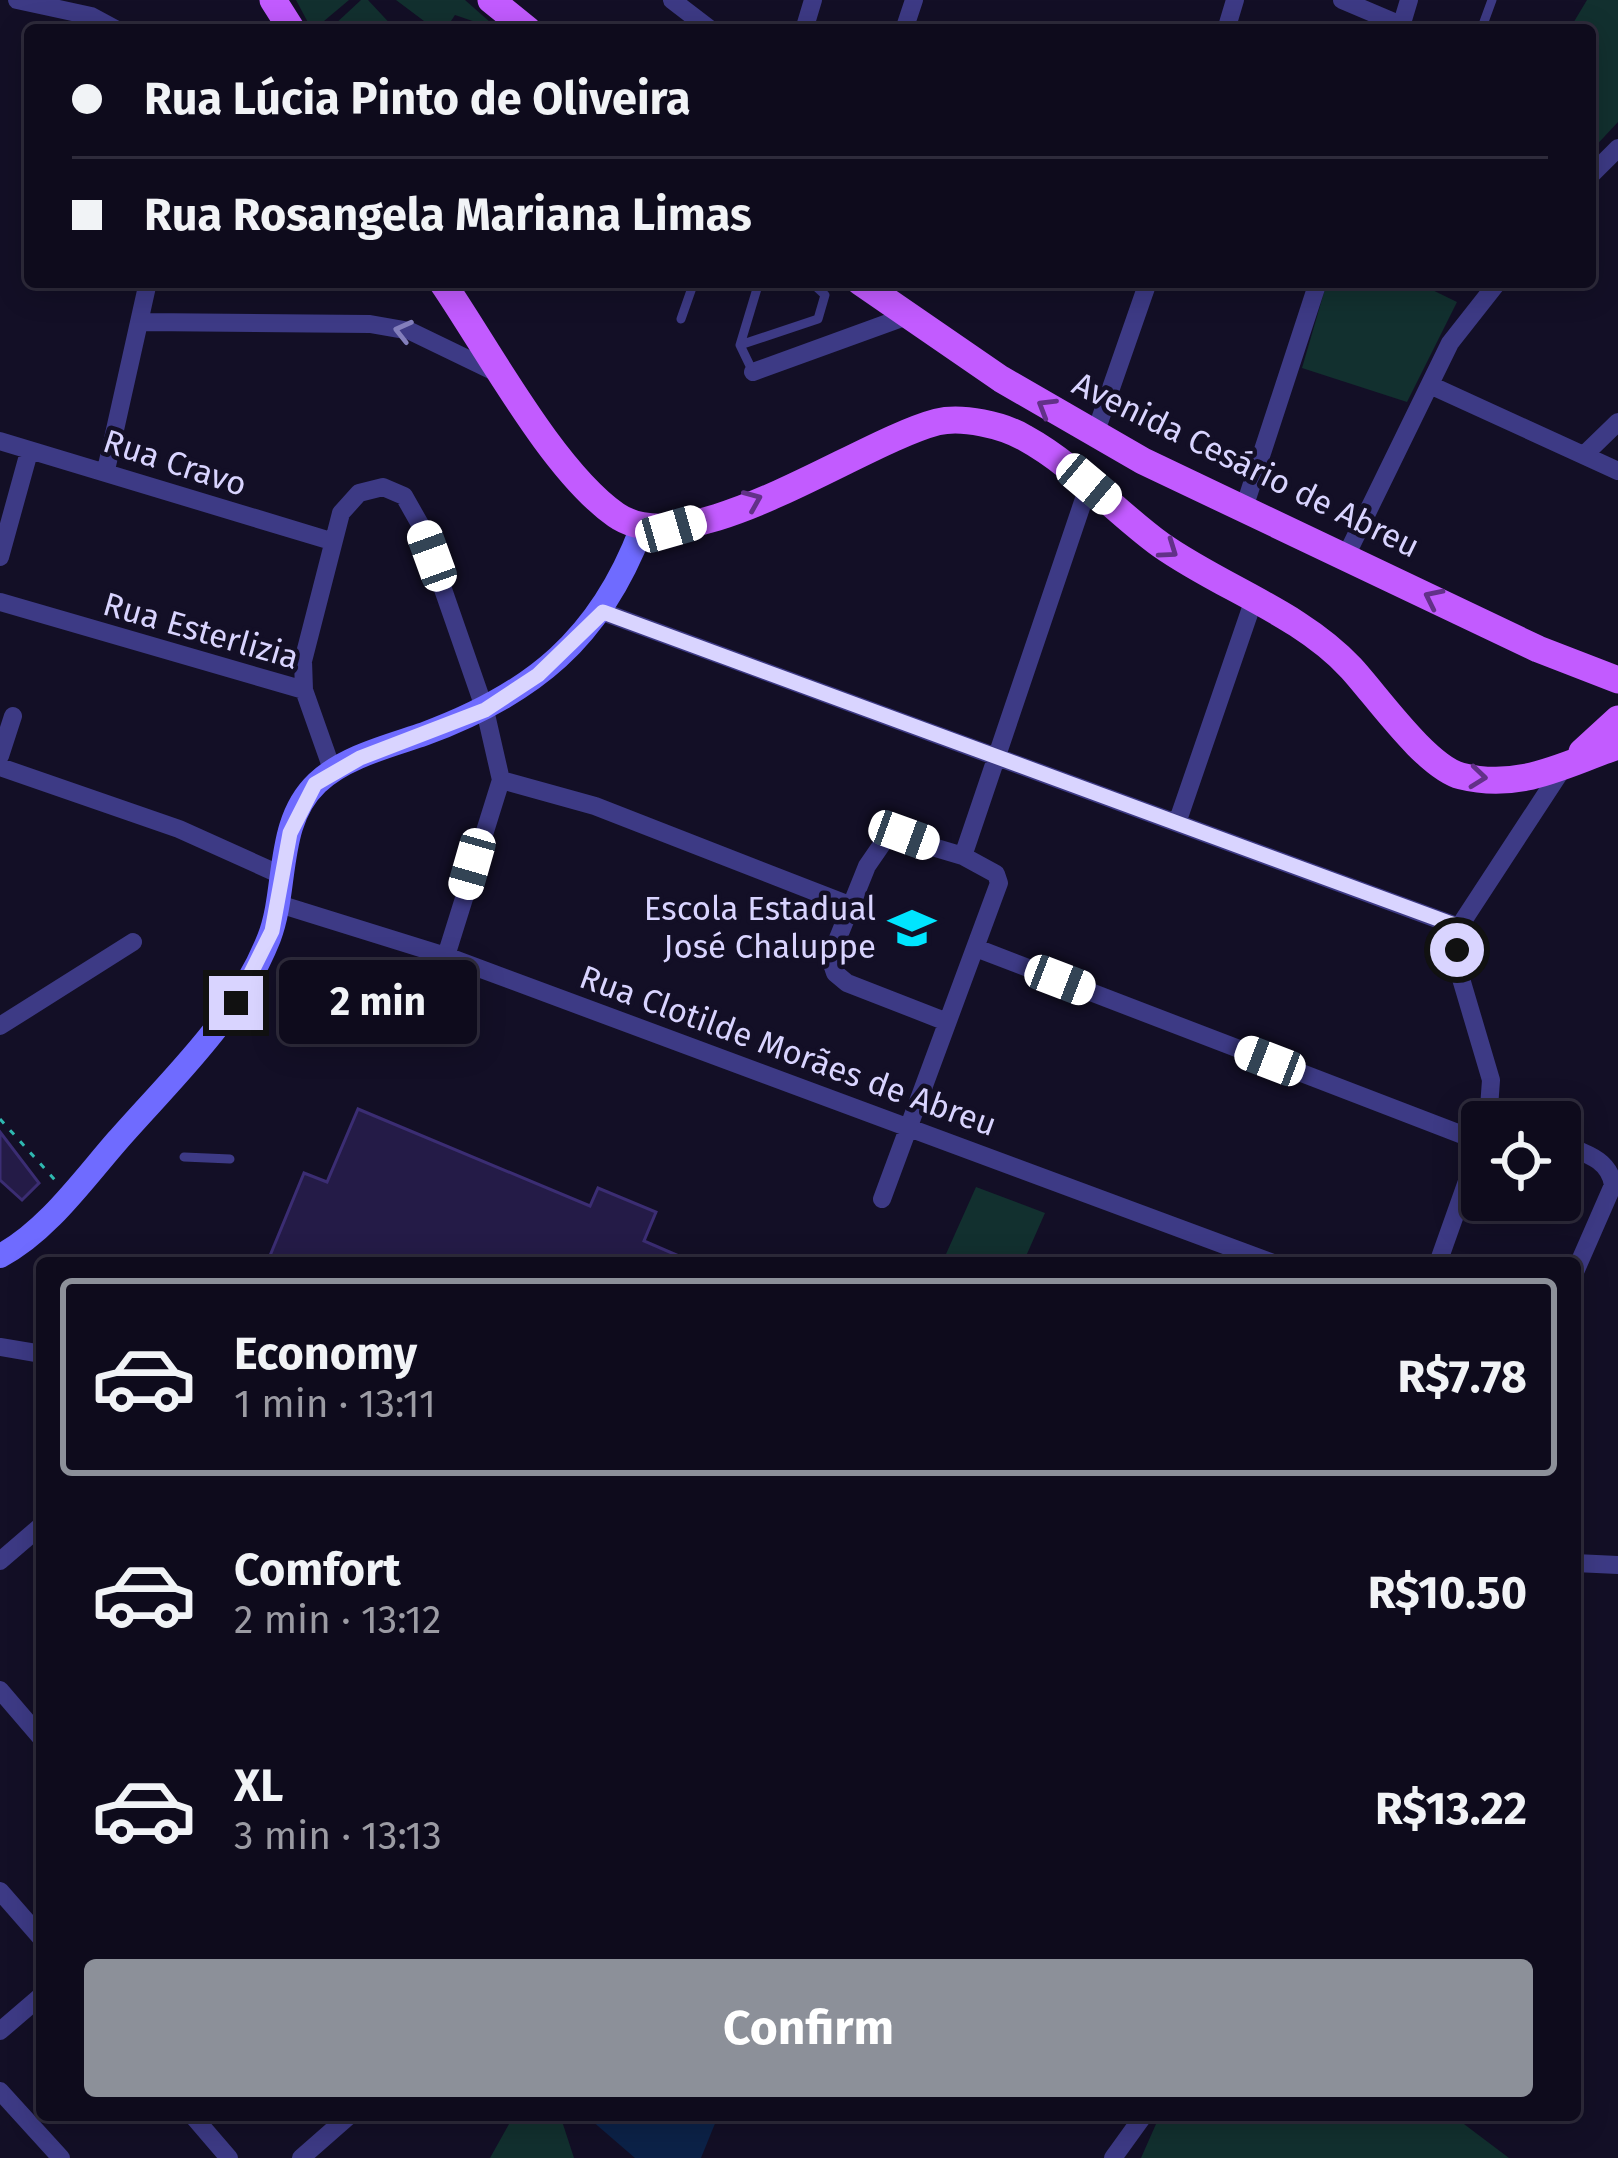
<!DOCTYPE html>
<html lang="en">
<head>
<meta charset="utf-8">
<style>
	:root { --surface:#0e0b1c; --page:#1c1929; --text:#f1f3f6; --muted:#9b9ba3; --line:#2e2b3b; --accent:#8c9099 }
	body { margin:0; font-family:"Fira Sans",sans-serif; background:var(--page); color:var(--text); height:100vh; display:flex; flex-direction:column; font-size:45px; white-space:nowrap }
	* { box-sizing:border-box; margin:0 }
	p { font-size:39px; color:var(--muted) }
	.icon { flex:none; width:66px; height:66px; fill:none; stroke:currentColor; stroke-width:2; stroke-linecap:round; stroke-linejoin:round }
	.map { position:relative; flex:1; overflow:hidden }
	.panel { position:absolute; left:36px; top:1257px; width:1545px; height:864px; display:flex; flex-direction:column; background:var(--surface); border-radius:12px; box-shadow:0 6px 30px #0003,0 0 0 3px var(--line) }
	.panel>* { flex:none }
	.top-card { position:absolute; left:24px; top:24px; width:1572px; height:264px; border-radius:12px; box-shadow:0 6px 30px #0003,0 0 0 3px var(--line); display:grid; align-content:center; height:264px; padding:0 48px; background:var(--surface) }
	.buttons { position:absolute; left:1461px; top:1101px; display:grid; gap:24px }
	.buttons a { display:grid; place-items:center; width:120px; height:120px; border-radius:12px; background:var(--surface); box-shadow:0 6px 30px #0003,0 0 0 3px var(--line); font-size:60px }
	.end { position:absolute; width:54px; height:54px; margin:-27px; border:15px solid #d9d4ff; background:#111; box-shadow:0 0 0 6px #111 }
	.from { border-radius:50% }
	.bubble { position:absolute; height:84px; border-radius:12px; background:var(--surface); box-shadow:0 6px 30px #0003,0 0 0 3px var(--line); font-size:39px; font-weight:700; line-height:84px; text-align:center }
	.car { position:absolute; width:36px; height:72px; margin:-36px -18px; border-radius:15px; box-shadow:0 0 9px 3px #0007; background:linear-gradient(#fff 24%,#345 0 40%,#fff 0 76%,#345 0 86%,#fff 0) }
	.top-card b { display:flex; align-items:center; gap:42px; height:114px; font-size:45px }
	.top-card b+b { border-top:3px solid var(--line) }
	.top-card i { width:30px; height:30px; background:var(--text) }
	ul { padding:21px 0 0; list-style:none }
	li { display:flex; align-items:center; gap:36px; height:198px; margin:0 24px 18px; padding:0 24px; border:6px solid transparent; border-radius:12px }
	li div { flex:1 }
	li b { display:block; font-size:45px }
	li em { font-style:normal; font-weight:700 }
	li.active { border-color:var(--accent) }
	li>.icon { width:108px; height:108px; stroke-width:1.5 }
	.cta { display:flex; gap:24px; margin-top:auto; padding:24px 48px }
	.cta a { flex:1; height:138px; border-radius:12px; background:var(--accent); color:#fff; font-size:48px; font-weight:700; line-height:138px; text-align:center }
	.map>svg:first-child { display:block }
</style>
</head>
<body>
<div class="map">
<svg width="1618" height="2158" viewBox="0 0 1618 2158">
	<rect width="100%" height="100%" fill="#130f26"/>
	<path fill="#12302f" d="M296 0H349L324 21 332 30H312Z
		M361 0H368L396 30H336L333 26Z
		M396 0H465L499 30 455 15 445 30H436Z
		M1587 0H1618V122L1590 152V30H1569Z
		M1327 282H1416L1457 302 1407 402 1302 368Z
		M976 1187 1045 1213 1023 1263H942Z
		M514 2115H560L574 2158H490Z
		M1160 2115H1452L1509 2158H1141Z"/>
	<path fill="#0c2248" d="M593 2115H691L716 2121 701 2158H635L591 2120Z"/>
	<path fill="#241b47" stroke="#3b2d73" stroke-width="3" d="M358 1109 590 1206 598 1188 656 1212 644 1241 695 1263H267L304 1173 327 1182Z
		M0 1132 39 1183 22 1200 0 1180Z"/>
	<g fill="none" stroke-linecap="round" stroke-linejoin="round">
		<path stroke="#2fb8b0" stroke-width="3" stroke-dasharray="6 9" stroke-linecap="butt" d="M0 1119 55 1180"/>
		<path stroke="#3d3a85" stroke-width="9" d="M1481 30 1492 0
			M681 319 694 282
			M740 345 818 319 825 295 811 282
			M753 372 740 345 759 282
			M184 1157 230 1159"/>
		<path stroke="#3d3a85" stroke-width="18" d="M17 0 91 16 117 30
			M672 0 711 30
			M1342 0 1401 25
			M804 30 813 0
			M904 30 914 0
			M1226 30 1235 0
			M1400 30 1409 0
			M1590 176 1618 148
			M143 322 370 324 410 331 499 374
			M753 372 910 315
			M1430 385 1618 471
			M1095 434 1148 282
			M0 441 331 541
			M1584 455 1618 422
			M106 470 148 282
			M1243 511 1318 282
			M1346 556 1450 343 1498 282
			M0 557 29 452
			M0 602 304 690
			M603 612 1459 927
			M0 756 13 716
			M0 767 179 829 281 875
			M333 772 304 690 303 661 341 513 359 493 383 487 404 496 421 526 485 710 501 780 446 956
			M501 780 595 806 849 905
			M1177 823 1253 602
			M963 856 1089 484
			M279 904 446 956 1273 1263
			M976 948 1481 1142
			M0 1026 133 942
			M1488 1122 1491 1080 1459 972V927L1561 771
			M1560 1143C1583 1153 1609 1158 1613 1185L1575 1272
			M882 1199 999 883 996 874 963 856 889 834 867 866 830 958 835 973 847 983 947 1022
			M1438 1263 1482 1139
			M0 1347 42 1354
			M0 1561 42 1525
			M1575 1563 1618 1565
			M0 1690 42 1739
			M0 1891 42 1939
			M0 2031 42 1995
			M0 2091 61 2158
			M192 2115 229 2158
			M301 2158 350 2115
			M1113 2158 1144 2115"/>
		<path stroke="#6f6bff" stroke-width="24" d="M0 1256C46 1232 83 1180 117 1141 173 1077 237 1019 269 938 288 889 275 823 317 783 344 757 389 746 424 734 533 694 600 638 641 530"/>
		<path stroke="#c25bff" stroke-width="27" d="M273 0 292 30
			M491 0 528 30
			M442 282C488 349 552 470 616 515 689 566 857 443 937 422 962 416 1003 425 1025 438 1076 466 1114 511 1161 545 1222 588 1300 613 1351 668 1376 695 1426 767 1461 776 1521 791 1564 764 1618 746
			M860 282 1001 379 1143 461 1538 649 1618 680
			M1582 752 1618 719"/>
	</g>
	<defs><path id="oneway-chevron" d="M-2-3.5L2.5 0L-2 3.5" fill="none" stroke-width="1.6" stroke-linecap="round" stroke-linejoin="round" transform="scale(3)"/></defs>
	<use stroke="#837fbc" href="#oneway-chevron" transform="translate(403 331) rotate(-166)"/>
	<g stroke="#623188">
		<use href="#oneway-chevron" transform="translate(1046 407) rotate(-149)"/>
		<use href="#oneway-chevron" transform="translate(753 500) rotate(-23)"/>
		<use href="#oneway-chevron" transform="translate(1169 550) rotate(35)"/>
		<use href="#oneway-chevron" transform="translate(1433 598) rotate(-154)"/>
		<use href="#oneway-chevron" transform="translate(1478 777) rotate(6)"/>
	</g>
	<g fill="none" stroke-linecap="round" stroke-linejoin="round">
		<path stroke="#d9d4ff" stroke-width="15" d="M236 1003 272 931 290 833 315 784 360 758 485 710 538 675 603 612 1460 927 1457 950"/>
	</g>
	<defs>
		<symbol id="school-bare" viewBox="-9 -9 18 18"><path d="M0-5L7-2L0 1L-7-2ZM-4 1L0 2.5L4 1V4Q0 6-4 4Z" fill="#00e5ff" stroke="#130f26" stroke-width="2.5" paint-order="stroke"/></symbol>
	</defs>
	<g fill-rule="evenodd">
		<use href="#school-bare" x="879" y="895" width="66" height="66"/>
	</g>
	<g text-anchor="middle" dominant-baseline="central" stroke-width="9" stroke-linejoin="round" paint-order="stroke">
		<g font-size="33" fill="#d9d4ff" stroke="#130f26">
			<text transform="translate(175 463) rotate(18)">Rua Cravo</text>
			<text transform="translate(1246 465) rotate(26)">Avenida Cesário de Abreu</text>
			<text transform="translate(201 631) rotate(16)">Rua Esterlizia</text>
			<text transform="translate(788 1051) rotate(20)">Rua Clotilde Morães de Abreu</text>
		</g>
		<g font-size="33" fill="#d9d4ff" stroke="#130f26" text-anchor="end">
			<text x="876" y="909">Escola Estadual<tspan x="876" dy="38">José Chaluppe</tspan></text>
		</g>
	</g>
</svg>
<div class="buttons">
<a><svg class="icon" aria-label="locate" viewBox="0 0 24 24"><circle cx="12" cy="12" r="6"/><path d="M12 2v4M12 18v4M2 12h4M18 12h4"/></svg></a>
</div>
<i class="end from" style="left:1457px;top:950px"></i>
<i class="end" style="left:236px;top:1003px"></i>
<div class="bubble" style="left:279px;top:960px;width:198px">2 min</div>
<i class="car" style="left:1089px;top:484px;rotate:130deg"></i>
<i class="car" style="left:671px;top:529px;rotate:74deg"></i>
<i class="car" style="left:432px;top:556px;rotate:340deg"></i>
<i class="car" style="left:904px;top:835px;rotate:110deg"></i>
<i class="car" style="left:472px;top:864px;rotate:196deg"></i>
<i class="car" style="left:1060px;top:980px;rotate:111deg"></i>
<i class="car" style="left:1270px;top:1061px;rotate:291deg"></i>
<div class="top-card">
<b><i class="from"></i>Rua Lúcia Pinto de Oliveira</b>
<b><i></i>Rua Rosangela Mariana Limas</b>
</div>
<section class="panel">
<ul>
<li class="active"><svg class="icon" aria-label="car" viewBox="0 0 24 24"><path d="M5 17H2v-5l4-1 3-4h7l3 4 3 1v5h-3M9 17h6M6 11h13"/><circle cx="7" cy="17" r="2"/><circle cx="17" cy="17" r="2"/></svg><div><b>Economy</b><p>1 min · 13:11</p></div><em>R$7.78</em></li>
<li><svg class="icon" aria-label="car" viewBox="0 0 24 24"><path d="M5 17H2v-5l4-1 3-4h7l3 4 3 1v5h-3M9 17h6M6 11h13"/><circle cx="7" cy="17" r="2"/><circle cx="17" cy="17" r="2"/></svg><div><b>Comfort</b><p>2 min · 13:12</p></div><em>R$10.50</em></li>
<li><svg class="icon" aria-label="car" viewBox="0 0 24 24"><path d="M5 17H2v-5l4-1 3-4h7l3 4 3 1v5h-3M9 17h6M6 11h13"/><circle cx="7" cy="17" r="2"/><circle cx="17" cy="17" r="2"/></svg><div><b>XL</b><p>3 min · 13:13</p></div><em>R$13.22</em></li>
</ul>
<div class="cta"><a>Confirm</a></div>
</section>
</div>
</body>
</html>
